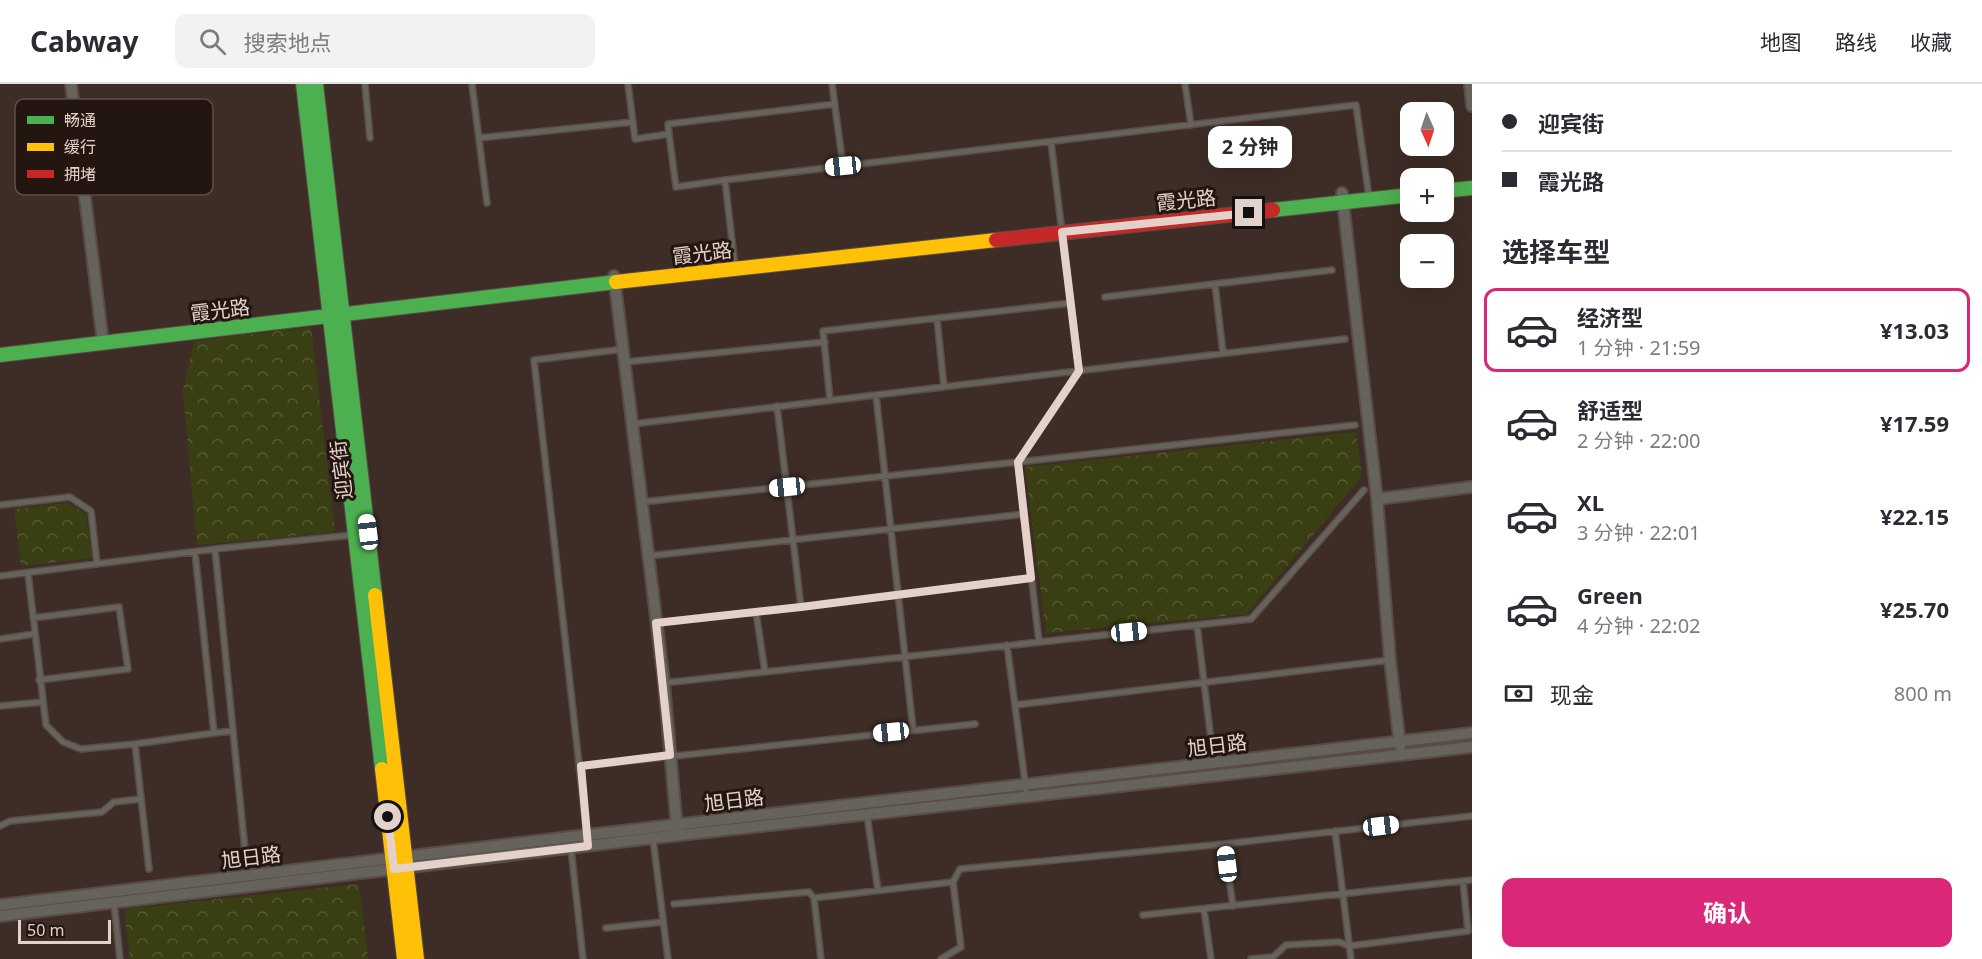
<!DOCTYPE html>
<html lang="zh">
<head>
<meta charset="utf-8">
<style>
	:root { --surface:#fff; --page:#f2f2f3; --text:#2b2b33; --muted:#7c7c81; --line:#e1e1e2; --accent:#db2777 }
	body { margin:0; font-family:"Noto Sans","Noto Sans SC",sans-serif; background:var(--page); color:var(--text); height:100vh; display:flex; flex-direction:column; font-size:22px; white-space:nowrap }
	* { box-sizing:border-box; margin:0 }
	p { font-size:20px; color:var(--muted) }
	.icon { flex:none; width:33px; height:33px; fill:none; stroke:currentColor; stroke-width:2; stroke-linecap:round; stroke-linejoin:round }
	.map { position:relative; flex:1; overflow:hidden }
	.panel { display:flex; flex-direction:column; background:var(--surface); width:510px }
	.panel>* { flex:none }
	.top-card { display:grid; align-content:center; height:132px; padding:0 30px; background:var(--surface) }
	.needle { width:39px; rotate:177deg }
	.tools { position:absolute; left:1400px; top:18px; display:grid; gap:12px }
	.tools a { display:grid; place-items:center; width:54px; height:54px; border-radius:12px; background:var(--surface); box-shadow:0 6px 24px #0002; font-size:30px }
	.scale { position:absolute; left:18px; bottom:15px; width:93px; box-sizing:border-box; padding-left:6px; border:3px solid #e4d1c9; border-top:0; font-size:16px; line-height:21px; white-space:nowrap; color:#e4d1c9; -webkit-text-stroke:4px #231610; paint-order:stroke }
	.end { position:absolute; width:27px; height:27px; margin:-14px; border:8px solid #e4d1c9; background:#111; box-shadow:0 0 0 3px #111 }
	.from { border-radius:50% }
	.bubble { position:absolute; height:42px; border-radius:12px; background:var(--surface); box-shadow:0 6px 24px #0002; font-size:20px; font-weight:700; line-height:42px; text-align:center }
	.car { position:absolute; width:18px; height:36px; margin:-18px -9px; border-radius:8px; box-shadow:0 0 4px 2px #0007; background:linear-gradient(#fff 24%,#345 0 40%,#fff 0 76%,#345 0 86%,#fff 0) }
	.top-card b { display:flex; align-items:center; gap:21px; height:57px; font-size:22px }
	.top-card b+b { border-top:2px solid var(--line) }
	.top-card i { width:15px; height:15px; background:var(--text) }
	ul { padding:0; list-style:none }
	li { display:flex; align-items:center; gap:18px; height:84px; margin:0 12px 9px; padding:0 18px; border:3px solid transparent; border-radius:12px }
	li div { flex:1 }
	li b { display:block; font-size:22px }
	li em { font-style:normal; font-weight:700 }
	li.current { border-color:var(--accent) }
	li>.icon { width:54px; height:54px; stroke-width:1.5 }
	h2 { padding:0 30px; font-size:27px; line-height:72px }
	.pay { display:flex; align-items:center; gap:15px; height:66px; padding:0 30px; font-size:22px }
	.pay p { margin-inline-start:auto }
	.button { display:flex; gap:12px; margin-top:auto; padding:12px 30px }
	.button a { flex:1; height:69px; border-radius:12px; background:var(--accent); color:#fff; font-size:24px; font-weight:700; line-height:69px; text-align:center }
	header { display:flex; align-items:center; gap:36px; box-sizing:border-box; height:84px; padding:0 30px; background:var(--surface); border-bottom:2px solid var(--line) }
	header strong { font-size:28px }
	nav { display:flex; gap:33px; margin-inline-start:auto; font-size:21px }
	.search { width:420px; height:54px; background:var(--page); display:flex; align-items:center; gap:15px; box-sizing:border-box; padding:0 21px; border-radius:12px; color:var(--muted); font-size:22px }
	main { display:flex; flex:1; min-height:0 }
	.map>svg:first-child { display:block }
</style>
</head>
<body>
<header>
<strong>Cabway</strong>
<div class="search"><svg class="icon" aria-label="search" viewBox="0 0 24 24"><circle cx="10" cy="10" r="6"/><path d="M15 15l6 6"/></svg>搜索地点</div>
<nav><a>地图</a><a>路线</a><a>收藏</a></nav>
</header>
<main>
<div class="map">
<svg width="1472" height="875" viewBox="0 0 1472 875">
	<defs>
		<pattern id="park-crowns" width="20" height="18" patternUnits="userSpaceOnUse" patternTransform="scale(1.5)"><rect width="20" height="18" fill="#3a3e13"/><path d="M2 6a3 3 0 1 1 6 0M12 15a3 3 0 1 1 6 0" fill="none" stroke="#565934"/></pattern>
	</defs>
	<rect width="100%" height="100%" fill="#3d2d26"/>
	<path fill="url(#park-crowns)" d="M311 243 335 448 197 461 183 307 194 257Z
		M1356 348 1362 392 1247 530 1046 549 1025 383Z
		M67 419 86 430 92 474 21 482 14 425Z
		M359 800 368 875H130L124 825Z"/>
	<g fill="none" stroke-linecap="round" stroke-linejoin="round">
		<defs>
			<path id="lane" d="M365 0 370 54
				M472 0 487 119
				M628 0 635 55 669 50 676 103 725 96
				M832 0 843 82
				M1185 0 1191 41
				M669 50 668 40 835 20
				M479 54 633 38
				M735 183 725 96 1356 21 1369 113
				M1215 200 1223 269
				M1105 213 1332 186
				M937 235 944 303
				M625 278 825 258
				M876 311 913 645
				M830 316 823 247 1071 219
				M777 322 801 523
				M633 340 1345 255
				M642 418 1018 378 1079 287 1051 58
				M0 421 70 413 91 427 97 480
				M195 468 214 649 233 647 215 465
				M648 472 1024 430
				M28 489 46 641 63 658 81 665 135 660 149 785
				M0 492 215 465 353 451
				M756 528 765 588
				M33 534 119 523 128 585 39 596
				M656 539 801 523 1031 494
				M1197 541 1212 664
				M0 555 34 550
				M1039 558 1018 378 1355 341
				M1007 561 1027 713
				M664 599 1251 535 1364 406
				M1015 621 1390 576
				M0 622 42 618
				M233 647 245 766
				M135 660 214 649
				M581 682 975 640
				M867 731 878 806
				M0 742 10 737 102 728 114 718 141 715
				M1335 747 1351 875
				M587 752 534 276 624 265
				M653 755 668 875
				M571 764 583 875
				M953 798 960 785 1224 760
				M114 819 120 875
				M674 820 809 808 814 814
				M1233 822 1224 760 1472 732
				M1204 825 1211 875
				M1143 831 1472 796
				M606 844 663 838
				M821 875 814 814 953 798 961 863 941 875
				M1251 875 1273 873 1286 861 1339 858 1349 862 1468 847 1463 797"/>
			<path id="street" d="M71 0 103 259
				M1470 0 1472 22
				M1342 109 1377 415 1390 576 1400 662
				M614 192 664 599 677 745
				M1377 415 1472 403
				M0 821 570 753 1472 649
				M0 832 653 754 1472 663"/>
			<path id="fast" d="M303 0 382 685
				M316 0 375 511
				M1443 107 1472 104
				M1273 126 1410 111
				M0 271 616 198"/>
			<path id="slow" d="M616 198 996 156
				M375 511 417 875
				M382 685 404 875"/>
			<path id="jam" d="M996 156 1273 126"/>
		</defs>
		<use href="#lane" stroke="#594b45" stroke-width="8"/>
		<use href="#street" stroke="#594b45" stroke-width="14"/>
		<use href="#fast" stroke="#594b45" stroke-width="16"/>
		<use href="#slow" stroke="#594b45" stroke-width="16"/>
		<use href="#jam" stroke="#594b45" stroke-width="16"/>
		<use href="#lane" stroke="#66625c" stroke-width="5"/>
		<use href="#street" stroke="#66625c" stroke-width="10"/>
		<use href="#fast" stroke="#4caf50" stroke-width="14"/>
		<use href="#slow" stroke="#ffc107" stroke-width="14"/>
		<use href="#jam" stroke="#c62828" stroke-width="14"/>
	</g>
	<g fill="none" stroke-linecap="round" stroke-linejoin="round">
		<path stroke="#e4d1c9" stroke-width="8" d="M388 733 394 785 588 762 581 682 670 671 656 539 801 523 1031 494 1018 378 1079 287 1062 148 1249 129"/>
	</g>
	<g text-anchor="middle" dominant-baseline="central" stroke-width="6" stroke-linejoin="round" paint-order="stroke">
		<g font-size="20" fill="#e4d1c9" stroke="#231610">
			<text transform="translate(1186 116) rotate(-6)">霞光路</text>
			<text transform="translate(702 169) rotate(-7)">霞光路</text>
			<text transform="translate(220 226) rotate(-7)">霞光路</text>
			<text transform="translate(341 386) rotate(-97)">迎宾街</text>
			<text transform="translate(1217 661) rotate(-7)">旭日路</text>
			<text transform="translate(734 716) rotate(-7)">旭日路</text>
			<text transform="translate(251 773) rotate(-7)">旭日路</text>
		</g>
	</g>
	<rect x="15" y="15" width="198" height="96" rx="9" fill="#231610" stroke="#5d4e48" stroke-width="1.5"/>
	<rect x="27" y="32" width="27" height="8" fill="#4caf50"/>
	<rect x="27" y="59" width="27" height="8" fill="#ffc107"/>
	<rect x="27" y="86" width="27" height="8" fill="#c62828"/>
	<g font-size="16" fill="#e4d1c9">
		<text x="64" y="42">畅通</text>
		<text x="64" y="69">缓行</text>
		<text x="64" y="96">拥堵</text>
	</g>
</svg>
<div class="tools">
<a><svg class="needle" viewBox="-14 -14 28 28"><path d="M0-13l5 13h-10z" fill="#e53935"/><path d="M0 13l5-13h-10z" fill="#7c7c81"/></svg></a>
<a>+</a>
<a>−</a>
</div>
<div class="scale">50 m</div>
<i class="end from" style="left:388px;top:733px"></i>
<i class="end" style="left:1249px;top:129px"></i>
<div class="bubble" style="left:1208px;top:42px;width:84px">2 分钟</div>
<i class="car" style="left:843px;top:82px;rotate:264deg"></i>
<i class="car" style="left:787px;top:403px;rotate:264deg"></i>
<i class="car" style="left:368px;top:448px;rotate:353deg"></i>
<i class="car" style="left:1129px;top:548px;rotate:84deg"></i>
<i class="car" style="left:891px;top:648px;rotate:264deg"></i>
<i class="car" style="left:1381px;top:742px;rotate:83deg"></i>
<i class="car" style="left:1227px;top:780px;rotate:353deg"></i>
</div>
<section class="panel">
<div class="top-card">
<b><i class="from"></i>迎宾街</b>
<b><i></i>霞光路</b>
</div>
<h2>选择车型</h2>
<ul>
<li class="current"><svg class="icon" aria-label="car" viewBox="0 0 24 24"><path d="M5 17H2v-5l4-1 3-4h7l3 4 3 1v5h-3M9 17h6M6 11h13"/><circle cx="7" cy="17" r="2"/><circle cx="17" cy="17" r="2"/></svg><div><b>经济型</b><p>1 分钟 · 21:59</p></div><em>¥13.03</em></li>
<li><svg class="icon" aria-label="car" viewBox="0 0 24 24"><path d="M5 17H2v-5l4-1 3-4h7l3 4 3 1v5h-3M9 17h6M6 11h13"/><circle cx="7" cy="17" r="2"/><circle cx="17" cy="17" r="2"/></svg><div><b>舒适型</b><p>2 分钟 · 22:00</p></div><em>¥17.59</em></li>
<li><svg class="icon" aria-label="car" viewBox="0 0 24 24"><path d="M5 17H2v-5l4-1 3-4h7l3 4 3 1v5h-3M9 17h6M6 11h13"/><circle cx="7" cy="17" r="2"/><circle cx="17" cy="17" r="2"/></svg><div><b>XL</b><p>3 分钟 · 22:01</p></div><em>¥22.15</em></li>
<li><svg class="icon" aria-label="car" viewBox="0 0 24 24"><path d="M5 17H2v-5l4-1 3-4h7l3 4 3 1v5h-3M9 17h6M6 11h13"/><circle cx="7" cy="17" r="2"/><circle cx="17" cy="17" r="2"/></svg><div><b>Green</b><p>4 分钟 · 22:02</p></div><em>¥25.70</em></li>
</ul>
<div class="pay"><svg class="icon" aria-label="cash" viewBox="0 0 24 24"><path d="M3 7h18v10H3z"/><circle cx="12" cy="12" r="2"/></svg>现金<p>800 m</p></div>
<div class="button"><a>确认</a></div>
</section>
</main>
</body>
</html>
